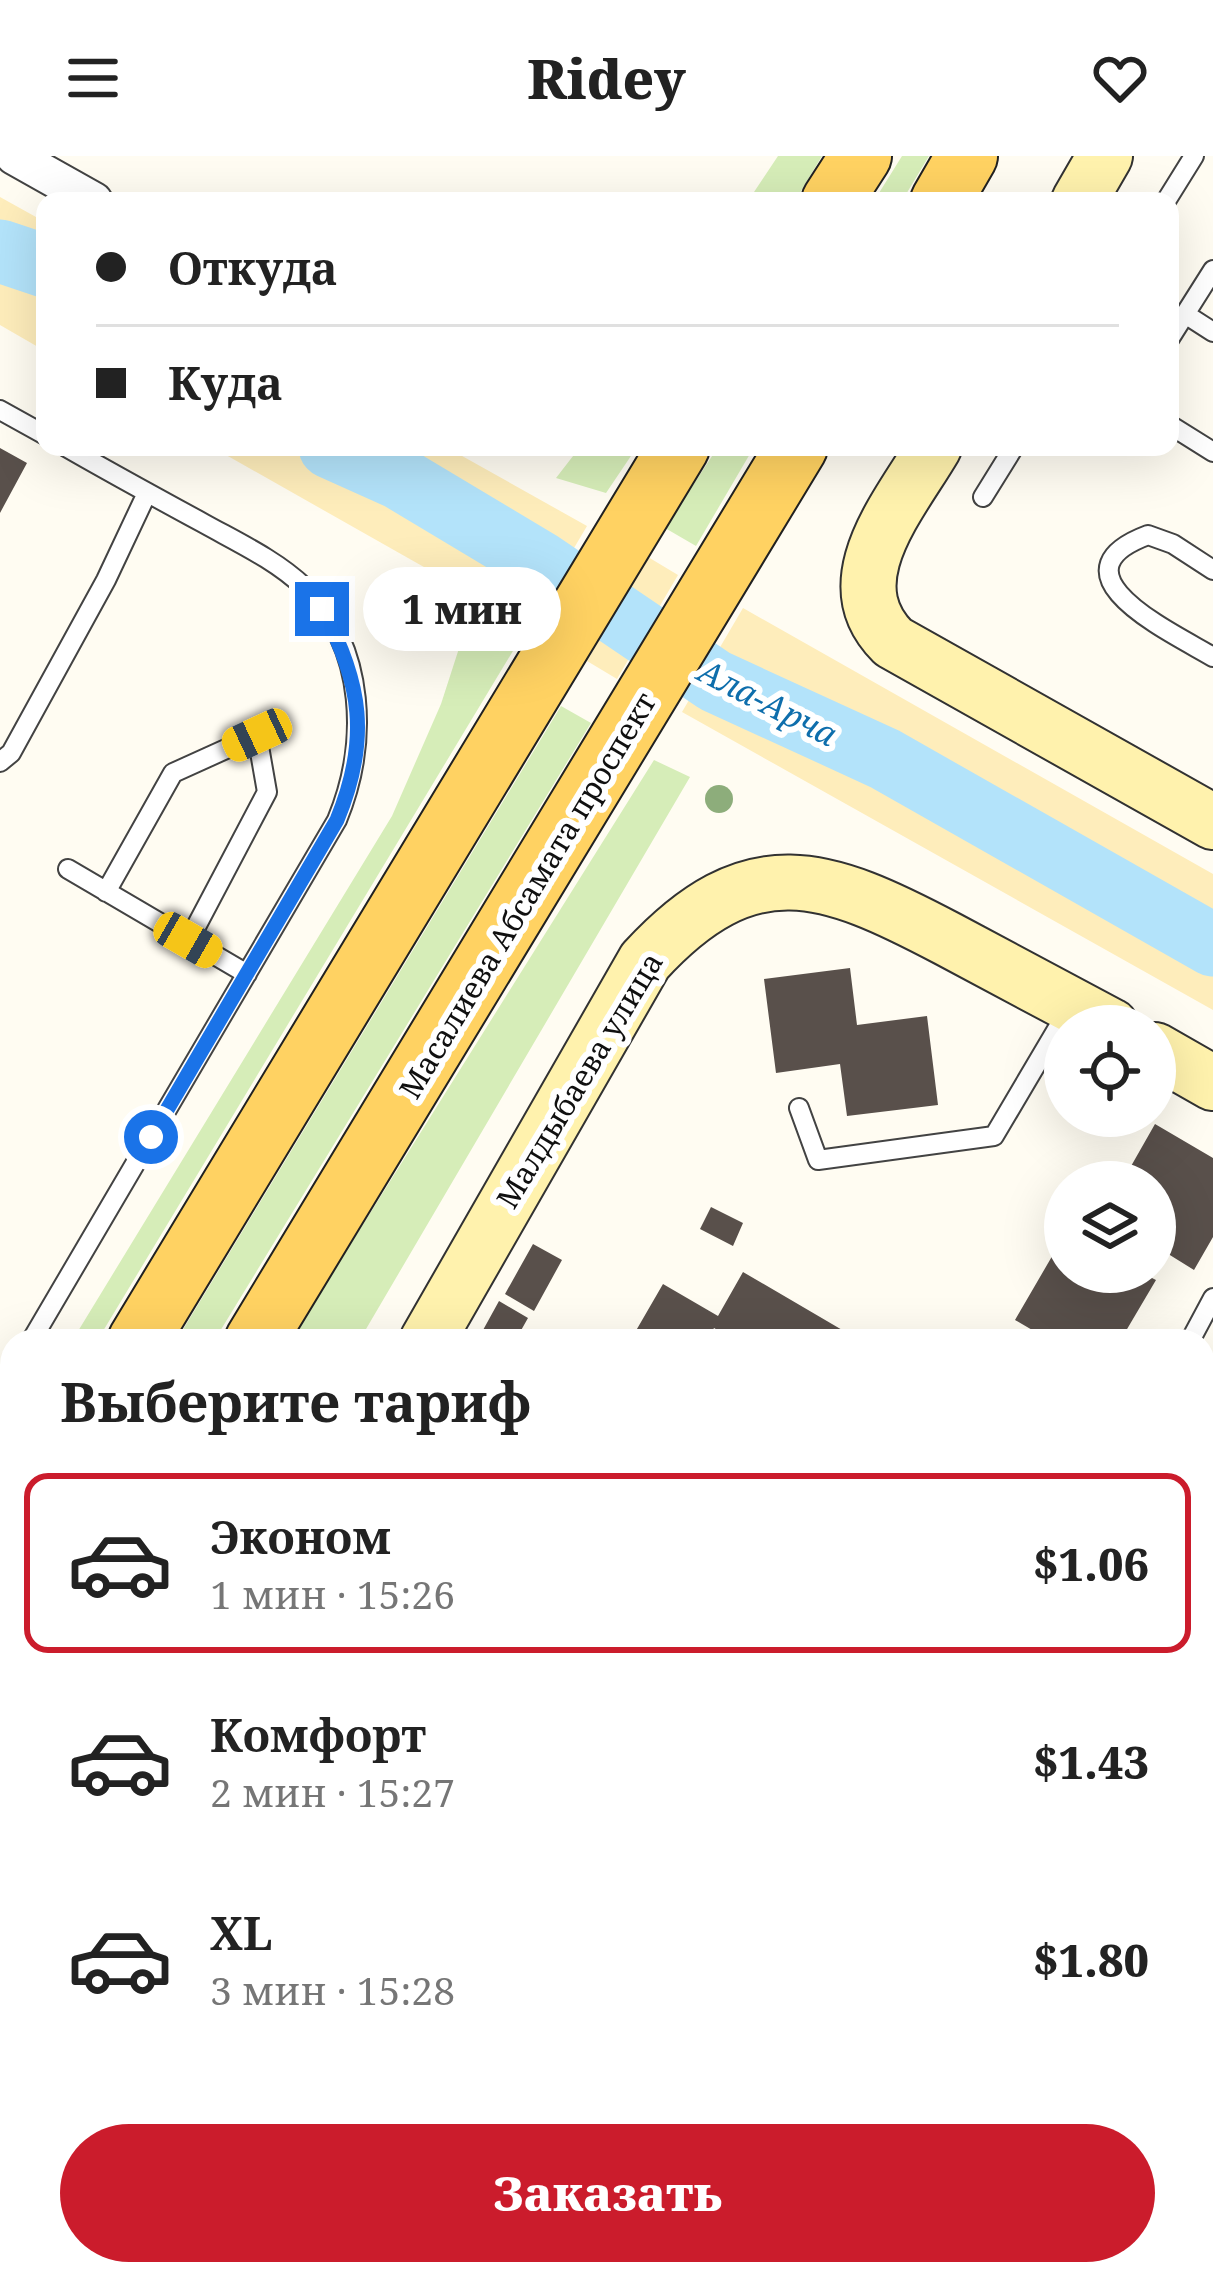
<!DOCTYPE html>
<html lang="ru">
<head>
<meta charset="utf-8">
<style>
	:root { --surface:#fff; --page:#f6f6f6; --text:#222; --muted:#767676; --line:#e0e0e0; --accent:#cb1c2c }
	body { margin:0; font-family:"Noto Serif",serif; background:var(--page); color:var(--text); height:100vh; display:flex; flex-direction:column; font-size:45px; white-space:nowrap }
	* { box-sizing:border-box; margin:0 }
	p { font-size:39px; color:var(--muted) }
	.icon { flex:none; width:66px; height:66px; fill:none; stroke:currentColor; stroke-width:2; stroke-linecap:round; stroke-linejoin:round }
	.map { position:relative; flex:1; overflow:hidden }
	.sheet { position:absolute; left:0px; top:1173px; width:1215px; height:957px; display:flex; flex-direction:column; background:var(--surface); border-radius:36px 36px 0 0; box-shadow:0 12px 48px #0002 }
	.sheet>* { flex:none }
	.top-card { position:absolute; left:36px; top:36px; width:1143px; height:264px; border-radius:24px; box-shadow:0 12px 48px #0002; display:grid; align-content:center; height:264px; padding:0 60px; background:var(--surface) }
	.fabs { position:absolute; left:1044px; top:849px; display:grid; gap:24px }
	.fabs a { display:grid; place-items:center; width:132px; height:132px; border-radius:50%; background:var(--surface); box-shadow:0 12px 48px #0002; font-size:60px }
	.end { position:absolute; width:54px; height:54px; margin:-27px; border:15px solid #1a73e8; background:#fff; box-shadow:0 0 0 6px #fff }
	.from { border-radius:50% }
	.bubble { position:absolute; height:84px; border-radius:42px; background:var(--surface); box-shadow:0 12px 48px #0002; font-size:39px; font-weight:800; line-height:84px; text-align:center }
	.car { position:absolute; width:36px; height:72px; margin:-36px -18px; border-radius:15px; box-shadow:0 0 9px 3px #0007; background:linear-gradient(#f5c518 24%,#345 0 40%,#f5c518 0 76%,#345 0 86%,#f5c518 0) }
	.top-card b { display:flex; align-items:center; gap:42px; height:114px; font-size:45px }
	.top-card b+b { border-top:3px solid var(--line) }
	.top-card i { width:30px; height:30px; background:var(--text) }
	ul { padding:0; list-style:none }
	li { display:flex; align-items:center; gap:36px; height:180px; margin:0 24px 18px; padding:0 36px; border:6px solid transparent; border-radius:24px }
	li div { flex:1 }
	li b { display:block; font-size:45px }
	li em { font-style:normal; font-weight:800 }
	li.selected { border-color:var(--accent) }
	li>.icon { width:108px; height:108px; stroke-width:1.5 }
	h2 { padding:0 60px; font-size:54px; line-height:144px }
	.button { display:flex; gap:24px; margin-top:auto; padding:24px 60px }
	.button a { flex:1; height:138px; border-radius:72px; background:var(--accent); color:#fff; font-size:48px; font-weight:800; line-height:138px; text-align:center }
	header { display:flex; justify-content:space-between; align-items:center; height:156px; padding:0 60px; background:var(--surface); font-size:54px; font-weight:800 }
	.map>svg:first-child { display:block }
</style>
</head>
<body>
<header><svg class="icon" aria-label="menu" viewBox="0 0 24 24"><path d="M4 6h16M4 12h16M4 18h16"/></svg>Ridey<svg class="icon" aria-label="heart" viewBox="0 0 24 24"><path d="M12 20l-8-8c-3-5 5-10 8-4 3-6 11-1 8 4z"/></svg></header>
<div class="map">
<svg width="1213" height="2129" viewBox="0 0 1213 2129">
	<rect width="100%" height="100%" fill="#fffcf2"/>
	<path fill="#d6edb8" d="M778 0H822L795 45H748Z
		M902 0H929L902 45H874Z
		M580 291H637L606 337 556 322Z
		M718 291H754L696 390 665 372Z
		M473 449 528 470 97 1185H72L392 660 441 548Z
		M561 550 591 567 214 1185H176Z
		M654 604 690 621 359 1185H290Z
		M12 1450V1521L0 1540V1469Z
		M12 1629V1775L0 1796V1648Z"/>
	<path fill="#feedbb" d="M0 41 45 66V195L0 169Z
		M212 291H446L587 370 528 470Z
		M648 401 678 419 617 523 587 505Z
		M743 452 1213 718V854L682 556Z"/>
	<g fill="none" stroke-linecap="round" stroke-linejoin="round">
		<path stroke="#b3e3fa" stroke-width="63" d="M0 95 45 110
			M330 291 399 322 541 407 715 525 885 603 1213 789"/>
	</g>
	<path fill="#59504b" d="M0 292 27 307 0 357Z
		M850 812 857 869 927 860 938 949 847 960 840 908 776 917 764 823Z
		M1155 968 1213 1002V1081L1194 1114 1165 1096 1155 1113V1026H1122Z
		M711 1051 743 1067 733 1090 700 1073Z
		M1065 1078V1116H1153L1150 1121 1156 1124 1120 1185H1051L1015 1164Z
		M533 1088 562 1104 534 1155 505 1138Z
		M743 1116 861 1185H736L714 1172 707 1185H630L663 1128 718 1160Z
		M499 1145 528 1162 515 1185H477Z
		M1213 1513V1647L1203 1664V1530Z
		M12 2056V2092L0 2085V2076Z
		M57 2118H181L200 2129H76Z
		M401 2118H475L469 2129H394Z
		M798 2118H876L869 2129H816Z
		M901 2118H1011L1030 2129H920Z"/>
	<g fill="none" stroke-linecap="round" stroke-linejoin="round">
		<defs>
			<path id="lane" d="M1166 45 1194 0
				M1185 158 1213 176
				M1170 182 1213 114
				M0 254 45 279
				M1170 269 1213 296
				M983 341 1014 291
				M1213 414 1173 388 1148 379C1044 418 1175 478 1213 501
				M0 606 11 597 106 424 147 337
				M68 713 247 818
				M106 736 173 617 257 579 267 636 189 784
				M799 952 818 1004 994 980 1069 853
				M31 1185 337 664C368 589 367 492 304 431 276 404 237 386 203 367 157 342 111 317 66 291
				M1190 1185 1213 1142
				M0 1238 12 1217
				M1203 1338 1213 1346
				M1203 1401 1213 1384
				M1203 1769 1213 1753
				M1203 1952 1213 1958
				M645 2118 665 2129
				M490 2129 496 2118"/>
			<path id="street" d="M14 0 94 45"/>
			<path id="secondary" d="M1079 45 1105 0
				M934 291C900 349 832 425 893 486L1213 666
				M1155 894 1213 927
				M427 1185 645 805C751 690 825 718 948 783 1003 812 1057 841 1111 870
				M0 1912 12 1892"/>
			<path id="primary" d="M832 45 861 0
				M941 45 967 0
				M138 1185 679 291
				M255 1185 797 291
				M0 1413 12 1394
				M0 1602 12 1582"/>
		</defs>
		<use href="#lane" stroke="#434343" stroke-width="22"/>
		<use href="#street" stroke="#434343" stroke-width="40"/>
		<use href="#secondary" stroke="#323232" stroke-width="58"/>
		<use href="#primary" stroke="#212121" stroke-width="64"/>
		<use href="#lane" stroke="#fff" stroke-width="18"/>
		<use href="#street" stroke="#fff" stroke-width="36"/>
		<use href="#secondary" stroke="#fff2ad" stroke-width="54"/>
		<use href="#primary" stroke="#ffd262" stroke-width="60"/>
	</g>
	<circle fill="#8dad7b" cx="719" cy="643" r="14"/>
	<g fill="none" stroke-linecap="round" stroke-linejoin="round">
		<path stroke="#1a73e8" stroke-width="15" d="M151 981 337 664C370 584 362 527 322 453"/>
	</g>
	<g text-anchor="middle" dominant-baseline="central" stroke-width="12" stroke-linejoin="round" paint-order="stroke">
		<g font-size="30" fill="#101010" stroke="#fff">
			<text transform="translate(527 739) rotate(-59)">Масалиева Абсамата проспект</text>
			<text transform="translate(579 924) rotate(-59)">Малдыбаева улица</text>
		</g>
		<g font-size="33" font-style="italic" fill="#0e6eac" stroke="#fff">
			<text transform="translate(768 546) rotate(27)">Ала-Арча</text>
		</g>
	</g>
</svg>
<div class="fabs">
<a><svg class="icon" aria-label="locate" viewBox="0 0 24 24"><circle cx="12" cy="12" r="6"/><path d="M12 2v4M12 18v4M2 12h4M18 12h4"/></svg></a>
<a><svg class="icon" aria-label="layers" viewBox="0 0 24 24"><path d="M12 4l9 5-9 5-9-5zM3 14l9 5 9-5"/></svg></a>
</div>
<i class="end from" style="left:151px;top:981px"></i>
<i class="end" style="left:322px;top:453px"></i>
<div class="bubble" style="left:363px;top:411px;width:198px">1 мин</div>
<i class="car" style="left:257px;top:579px;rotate:245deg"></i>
<i class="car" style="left:188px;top:784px;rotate:120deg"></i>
<div class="top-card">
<b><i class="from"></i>Откуда</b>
<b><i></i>Куда</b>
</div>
<section class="sheet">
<h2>Выберите тариф</h2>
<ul>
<li class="selected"><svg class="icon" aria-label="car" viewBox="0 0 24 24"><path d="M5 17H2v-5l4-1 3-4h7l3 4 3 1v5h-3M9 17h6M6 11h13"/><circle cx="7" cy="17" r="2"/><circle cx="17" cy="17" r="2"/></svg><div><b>Эконом</b><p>1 мин · 15:26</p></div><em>$1.06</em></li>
<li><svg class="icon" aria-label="car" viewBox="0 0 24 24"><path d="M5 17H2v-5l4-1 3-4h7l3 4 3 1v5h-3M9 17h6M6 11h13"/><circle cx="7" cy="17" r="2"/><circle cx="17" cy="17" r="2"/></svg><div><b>Комфорт</b><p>2 мин · 15:27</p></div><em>$1.43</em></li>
<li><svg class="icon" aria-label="car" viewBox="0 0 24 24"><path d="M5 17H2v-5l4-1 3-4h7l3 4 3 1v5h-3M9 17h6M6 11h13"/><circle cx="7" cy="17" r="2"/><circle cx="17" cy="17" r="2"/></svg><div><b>XL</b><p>3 мин · 15:28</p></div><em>$1.80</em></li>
</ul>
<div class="button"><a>Заказать</a></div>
</section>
</div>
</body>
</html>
